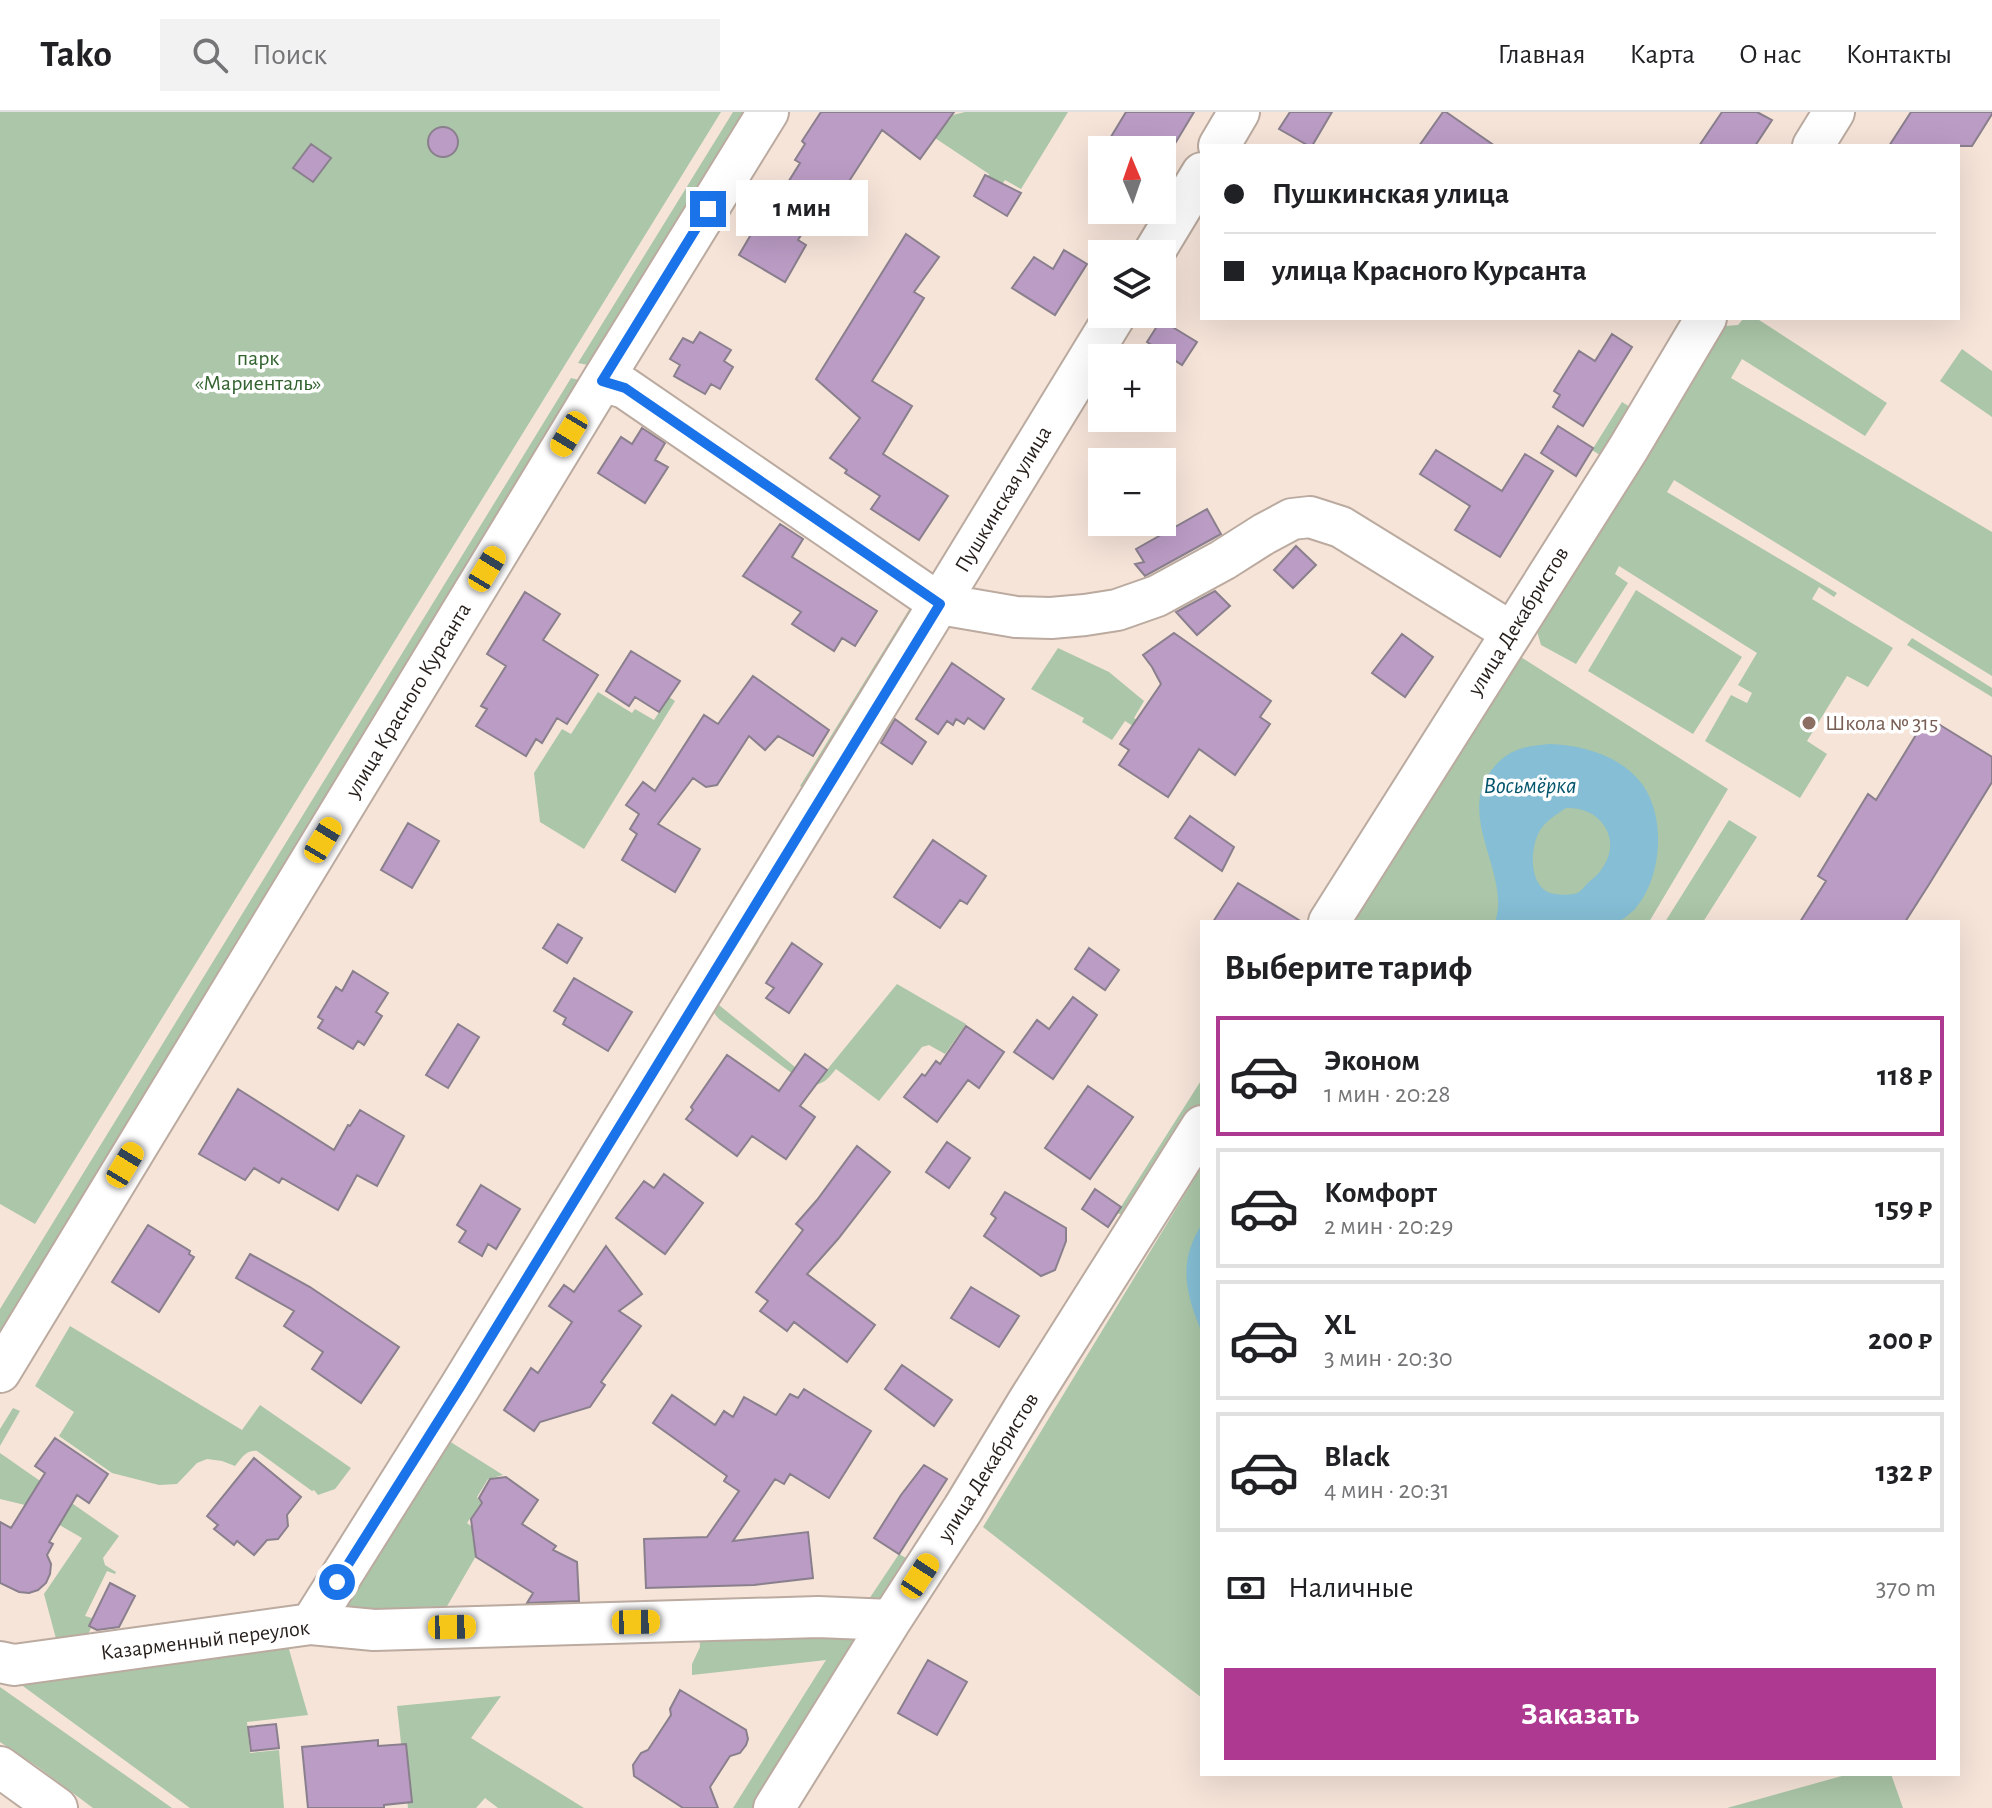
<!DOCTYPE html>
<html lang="ru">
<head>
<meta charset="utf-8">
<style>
	:root { --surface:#fff; --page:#f2f2f2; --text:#202124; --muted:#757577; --line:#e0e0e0; --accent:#ad3991 }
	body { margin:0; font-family:"Alegreya Sans",sans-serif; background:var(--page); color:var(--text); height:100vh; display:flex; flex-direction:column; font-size:30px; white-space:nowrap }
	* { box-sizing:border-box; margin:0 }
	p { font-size:26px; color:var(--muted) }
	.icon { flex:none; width:44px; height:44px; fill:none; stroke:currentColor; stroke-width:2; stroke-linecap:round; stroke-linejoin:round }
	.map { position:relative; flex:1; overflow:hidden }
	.details { position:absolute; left:1200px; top:808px; width:760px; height:856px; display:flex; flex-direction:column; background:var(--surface); border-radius:0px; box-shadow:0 8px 32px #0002 }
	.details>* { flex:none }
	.hud { position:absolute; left:1200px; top:32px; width:760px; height:176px; border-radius:0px; box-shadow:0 8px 32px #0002; display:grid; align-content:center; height:176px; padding:0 24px; background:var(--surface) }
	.needle { width:52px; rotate:358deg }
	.fabs { position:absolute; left:1088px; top:24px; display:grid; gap:16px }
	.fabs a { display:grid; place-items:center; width:88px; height:88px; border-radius:0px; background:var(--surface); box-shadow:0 8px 32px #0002; font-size:40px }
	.end { position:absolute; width:36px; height:36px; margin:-18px; border:10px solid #1a73e8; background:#fff; box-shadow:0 0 0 4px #fff }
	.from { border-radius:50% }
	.bubble { position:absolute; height:56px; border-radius:0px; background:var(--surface); box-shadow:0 8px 32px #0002; font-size:26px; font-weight:600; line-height:56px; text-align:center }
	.car { position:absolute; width:24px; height:48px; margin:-24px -12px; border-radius:10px; box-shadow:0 0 6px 2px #0007; background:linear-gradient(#f5c518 24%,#345 0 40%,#f5c518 0 76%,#345 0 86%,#f5c518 0) }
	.hud b { display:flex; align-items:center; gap:28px; height:76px; font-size:30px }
	.hud b+b { border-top:2px solid var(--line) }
	.hud i { width:20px; height:20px; background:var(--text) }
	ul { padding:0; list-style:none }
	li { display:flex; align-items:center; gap:24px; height:120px; margin:0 16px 12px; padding:0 8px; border:4px solid var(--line); border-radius:0px }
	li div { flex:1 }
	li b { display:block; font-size:30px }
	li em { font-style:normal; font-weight:600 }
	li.selected { border-color:var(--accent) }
	li>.icon { width:72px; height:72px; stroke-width:1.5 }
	h2 { padding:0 24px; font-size:36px; line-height:96px }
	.pay { display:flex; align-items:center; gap:20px; height:88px; padding:0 24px; font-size:30px }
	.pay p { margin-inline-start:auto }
	.button { display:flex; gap:16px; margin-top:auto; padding:16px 24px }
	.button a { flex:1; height:92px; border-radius:0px; background:var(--accent); color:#fff; font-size:32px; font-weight:600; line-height:92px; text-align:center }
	header { display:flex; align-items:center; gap:48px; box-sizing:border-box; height:112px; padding:0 40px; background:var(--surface); border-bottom:2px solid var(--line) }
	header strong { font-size:38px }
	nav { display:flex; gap:44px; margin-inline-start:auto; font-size:28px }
	.search { width:560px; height:72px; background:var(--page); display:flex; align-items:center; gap:20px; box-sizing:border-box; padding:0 28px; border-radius:0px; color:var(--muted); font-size:30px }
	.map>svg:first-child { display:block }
</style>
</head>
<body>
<header>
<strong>Tako</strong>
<div class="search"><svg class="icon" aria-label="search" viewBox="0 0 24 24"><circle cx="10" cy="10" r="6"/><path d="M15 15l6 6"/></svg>Поиск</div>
<nav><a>Главная</a><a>Карта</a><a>О нас</a><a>Контакты</a></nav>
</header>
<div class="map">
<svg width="1992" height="1696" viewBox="0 0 1992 1696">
	<rect width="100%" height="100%" fill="#f6e4d9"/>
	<path fill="#abc6a8" d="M0 0H721L35 1112 0 1092Z
		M733 0H748L593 254 578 251Z
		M896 0H934L949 9 953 3 965 0H1068L1021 77 1005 68 1002 72 988 65 989 62Z
		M1744 206H1756L1887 291 1865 324 1742 247 1731 266 1992 420V564L1674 368 1667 380 1837 481 1834 485 1819 475 1812 487 1893 536 1868 575 1847 564 1807 629 1827 642 1800 686 1705 629 1731 583 1747 591 1752 581 1738 573 1757 541 1619 454 1615 462 1628 471 1576 552 1541 533 1536 516 1716 221 1725 214 1738 213Z
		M1962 237 1992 259V305L1940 269Z
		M571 266 583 269 0 1229V1197Z
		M1622 290 1638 300 1603 345 1592 338Z
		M836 443 919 497 811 680 800 674 910 496Z
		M1636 478 1742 545 1693 622 1588 559Z
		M1912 526 1992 576V585L1907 533Z
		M1058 536 1109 560 1144 589 1134 606 1158 623 1154 627 1125 609 1112 628 1082 610 1084 606 1031 577Z
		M1513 540 1728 677 1649 810H1350Z
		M598 580 632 601 635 597 654 608 669 585 675 589 584 737 540 710 534 661 562 617 571 622Z
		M1729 708 1757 725 1703 810H1665Z
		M759 829 719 893 795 955 817 970 897 872 966 912 945 942 929 933 922 935 879 989 836 957C828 967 823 973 809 974L719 907 709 895 751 830Z
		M1202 967V996L1131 1106 1117 1101Z
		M1202 1054V1586L983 1415Z
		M70 1214 242 1318 260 1293 351 1356 335 1377 318 1383 314 1378 312 1379 257 1339C246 1337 241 1347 235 1354L222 1349 207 1347 197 1351 177 1372 159 1373 112 1361 59 1324 74 1300 35 1274Z
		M499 1240 504 1242 449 1329 503 1363 488 1367 477 1385 481 1391 467 1411 475 1417 472 1422 474 1433 480 1437 446 1496 349 1501 344 1489Z
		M13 1296 20 1299 0 1334V1317Z
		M0 1341 119 1424 103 1446 105 1453 116 1460 115 1462 107 1459 85 1504 92 1506 88 1515 91 1516 86 1527 79 1528 78 1531 87 1530 88 1528 111 1525 114 1527 269 1509 296 1496 319 1460 307 1493 300 1500 270 1513 25 1544H4L0 1542V1530C20 1540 36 1537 58 1534L44 1482 82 1426 25 1393 0 1387Z
		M899 1442 915 1451 888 1494 767 1491 869 1487Z
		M699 1516H842L854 1528 856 1532 762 1696H733L826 1548 692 1563V1552L700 1535Z
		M286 1527 308 1603 247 1610 250 1641 279 1638 284 1696H190L16 1569Z
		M0 1575 172 1696H93L38 1655 0 1630Z
		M501 1584 471 1626 584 1696H498L485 1686 476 1696H408L397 1594Z
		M1849 1662H1891L1903 1696H1727Z"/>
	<path fill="#85bed5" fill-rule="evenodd" d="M1549 632C1583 633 1621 644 1642 672 1667 706 1662 769 1633 799 1629 802 1623 808 1618 810 1610 813 1596 810 1587 810 1556 810 1525 810 1495 810 1512 762 1453 703 1494 655 1509 637 1526 634 1549 632ZM1566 696C1601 694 1624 728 1601 758 1598 763 1592 767 1588 771 1584 775 1580 781 1574 782 1569 783 1560 783 1555 782 1529 779 1529 739 1539 720 1544 710 1557 702 1566 696Z
		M1202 1112V1221C1186 1182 1177 1151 1202 1112Z"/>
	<path fill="#bb9cc5" stroke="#8a7f8d" stroke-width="2" d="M821 0H954L920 47 882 18 846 74 839 70 837 74 833 72 798 128 806 133 785 170 739 143 760 107 764 109 800 51 795 48 805 32 802 29Z
		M1126 0H1194L1164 50 1162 49V38H1103Z
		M1290 0H1332L1312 34H1309L1279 17Z
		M1443 0H1446L1495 34H1419Z
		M1722 0H1757L1772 8 1755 34H1699Z
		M1911 0H1992V2L1972 34H1889Z
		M428 30a15 15 0 1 1 30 0a15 15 0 1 1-30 0Z
		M311 32 331 46 313 70 293 56Z
		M985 63 1021 81 1007 104 974 84Z
		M906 122 939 145 914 180 924 186 872 269 912 294 883 342 948 384 919 428 871 397 880 384 845 361 847 358 830 346 860 306 816 267Z
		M1064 138 1087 152 1055 203 1012 176 1034 145 1053 157Z
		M1161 208 1197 230 1182 253 1147 230Z
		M700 220 731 238 724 249 733 255 720 277 711 272 705 282 674 264 680 253 670 247 683 226 693 231Z
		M1612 222 1632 235 1583 314 1553 295 1560 283 1554 279 1579 239 1595 249Z
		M1558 314 1593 336 1576 364 1541 341Z
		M642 316 665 331 655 348 668 355 645 391 598 361 621 325 632 332Z
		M1436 338 1502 379 1525 342 1553 359 1500 445 1455 418 1470 394 1420 362Z
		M1207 397 1221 422 1145 464 1135 452 1144 450 1136 437Z
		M780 412 803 427 792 445 877 499 855 534 842 526 834 539 792 512 801 500 743 464Z
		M1296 434 1316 453 1293 476 1274 458Z
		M1215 479 1230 494 1197 523 1176 500Z
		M525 480 560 502 543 528 598 563 567 612 557 606 542 631 536 627 526 644 476 614 487 597 481 594 506 554 487 542Z
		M1174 521 1271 589 1260 605 1270 612 1235 663 1199 637 1168 685 1119 653 1129 638 1120 632 1161 572 1152 555 1143 543Z
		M1402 522 1433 545 1405 585 1372 561Z
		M631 539 680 569 659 600 635 585 629 594 606 579Z
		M952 551 1004 587 984 617 968 606 964 612 956 607 953 613 947 609 938 622 916 607Z
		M753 564 829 618 813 644 778 624 765 638 749 624 717 673 706 675 693 666 658 712 700 737 675 780 622 748 637 722 630 717 639 702 626 693 643 670 655 679 704 603 718 612Z
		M1927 605 1992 645V670L1928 774 1905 810H1800L1826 769 1818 764 1868 682 1876 688Z
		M895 607 926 630 912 652 881 631Z
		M1190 704 1234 735 1222 759 1175 726Z
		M408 711 439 729 412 776 381 758Z
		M933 728 986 764 967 792 960 788 940 816 894 785Z
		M1238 771 1302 810H1213Z
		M558 812 582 826 567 851 543 836Z
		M792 831 822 852 789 901 766 886 774 876 766 871Z
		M1089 836 1119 858 1105 878 1075 857Z
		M353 859 388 881 376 900 382 904 364 933 358 929 353 937 318 916 323 908 318 905 336 875 342 879Z
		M574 866 632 900 608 939 563 912 566 906 554 899Z
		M1073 885 1097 903 1053 967 1014 940 1037 908 1049 917Z
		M458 912 479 925 448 976 426 963Z
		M966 914 1004 940 979 976 968 968 937 1010 904 985 922 962 925 964 936 949 940 952Z
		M805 942 827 958 800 994 815 1005 786 1047 752 1024 737 1044 686 1007 693 998 691 995 727 943 779 979Z
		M1088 974 1133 1005 1090 1067 1045 1036Z
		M238 977 334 1038 348 1013 350 1014 360 998 404 1024 377 1074 357 1063 338 1098 282 1066 279 1071 254 1056 245 1068 199 1042Z
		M947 1030 970 1046 949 1076 926 1060Z
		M857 1034 890 1060 838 1127 807 1162 875 1213 847 1250 794 1210 787 1219 760 1199 768 1189 756 1180 803 1118 796 1112 817 1088Z
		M664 1062 703 1091 665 1142 616 1106 644 1069 654 1076Z
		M481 1073 520 1097 496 1137 488 1132 482 1144 459 1130 466 1119 457 1113Z
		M1095 1077 1121 1095 1108 1115 1082 1097Z
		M1005 1080 1066 1116V1129L1055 1158 1041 1164 984 1124 996 1106 991 1102Z
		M148 1113 190 1139 189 1142 194 1145 159 1200 112 1170Z
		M606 1134 642 1182 619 1199 641 1214 601 1270 605 1273 590 1295 540 1310 534 1319 504 1298 531 1256 538 1261 572 1210 549 1194 564 1173 574 1180Z
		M250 1142 310 1175 399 1235 361 1291 312 1257 323 1240 284 1214 294 1199 236 1166Z
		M971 1175 1019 1204 999 1235 951 1206Z
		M902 1253 952 1288 934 1314 885 1277Z
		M804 1277 871 1319 829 1386 790 1362 784 1372 775 1367 733 1429 808 1420 813 1466 754 1473 646 1476 644 1427 707 1425 739 1379 724 1369 727 1364 653 1311 672 1283 715 1313 724 1299 733 1305 744 1285 776 1303 790 1282 798 1286Z
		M55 1326 108 1362 89 1391 77 1383 49 1430 53 1432 47 1443 51 1452 50 1462 46 1471 38 1478 29 1481 19 1480 0 1471V1410L11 1416 45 1361 35 1354Z
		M254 1346 301 1385 287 1403 288 1414 278 1427 267 1428 254 1443 237 1429 234 1433 214 1417 218 1413 207 1404Z
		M924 1353 947 1367 899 1442 874 1426 901 1383Z
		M506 1365 538 1388 522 1412 556 1434 553 1438 577 1450 579 1489 527 1491 533 1481 476 1445 471 1407 482 1391 479 1386 490 1367Z
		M110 1471 135 1484 119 1515 97 1518 89 1514Z
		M928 1548 967 1570 937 1623 898 1601Z
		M680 1578 746 1618 748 1627 746 1633 740 1641 730 1644 710 1675 718 1696H683L634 1664 633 1653 641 1641 648 1638 671 1603 670 1597Z
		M276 1612 279 1636 251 1639 248 1615Z
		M378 1628V1634L406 1632 412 1690 384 1693V1696H308L302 1635Z"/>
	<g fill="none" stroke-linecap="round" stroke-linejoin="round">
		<defs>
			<path id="minor" d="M1219 34 1239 0
				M1813 34 1834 0
				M1153 142 1202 61
				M602 269 625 276 940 492 1016 505 1051 506 1085 503 1117 498 1157 484 1223 448 1264 422 1292 407 1310 405 1341 415 1511 520
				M1329 810 1628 337 1706 206
				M0 1260 602 269 768 0
				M311 1512 460 1275 1116 202
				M0 1550 14 1553 311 1512 374 1518 818 1505 891 1508
				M0 1655 57 1696
				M774 1696 891 1508 963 1397 1029 1288 1202 1014"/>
		</defs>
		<use href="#minor" stroke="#bbaa9f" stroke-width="44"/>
		<use href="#minor" stroke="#fff" stroke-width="40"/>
	</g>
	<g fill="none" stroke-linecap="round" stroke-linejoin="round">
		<path stroke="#1a73e8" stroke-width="10" d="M337 1470 460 1275 940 492 625 276 602 269 708 97"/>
	</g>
	<circle fill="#8d6e63" stroke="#fff" stroke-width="3" cx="1809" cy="611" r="8"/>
	<g text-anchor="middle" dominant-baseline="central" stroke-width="7" stroke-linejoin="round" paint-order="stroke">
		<g font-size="22" fill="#32632f" stroke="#fff">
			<text x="258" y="246">парк<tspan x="258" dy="25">«Мариенталь»</tspan></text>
		</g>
		<g font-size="22" fill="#251e1a" stroke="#fff">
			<text transform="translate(1003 387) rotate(-59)">Пушкинская улица</text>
			<text transform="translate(1518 509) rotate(-58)">улица Декабристов</text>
			<text transform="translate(408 588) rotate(-59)">улица Красного Курсанта</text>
			<text transform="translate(988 1355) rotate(-58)">улица Декабристов</text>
			<text transform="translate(205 1528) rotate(-7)">Казарменный переулок</text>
		</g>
		<g font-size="22" fill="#785e54" stroke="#fff" text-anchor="start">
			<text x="1825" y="611">Школа № 315</text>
		</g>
		<g font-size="24" font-style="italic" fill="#03556d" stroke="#fff">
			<text x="1530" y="674">Восьмёрка</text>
		</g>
	</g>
</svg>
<div class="fabs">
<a><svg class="needle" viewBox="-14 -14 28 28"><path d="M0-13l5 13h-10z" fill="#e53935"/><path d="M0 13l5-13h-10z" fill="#757577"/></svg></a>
<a><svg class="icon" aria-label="layers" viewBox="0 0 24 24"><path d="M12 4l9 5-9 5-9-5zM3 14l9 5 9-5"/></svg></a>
<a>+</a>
<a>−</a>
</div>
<i class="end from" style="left:337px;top:1470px"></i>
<i class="end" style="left:708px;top:97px"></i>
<div class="bubble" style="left:736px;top:68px;width:132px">1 мин</div>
<i class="car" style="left:569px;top:322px;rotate:211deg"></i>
<i class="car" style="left:487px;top:457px;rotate:31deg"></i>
<i class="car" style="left:323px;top:728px;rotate:31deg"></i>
<i class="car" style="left:125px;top:1053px;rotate:31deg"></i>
<i class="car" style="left:920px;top:1464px;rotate:33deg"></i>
<i class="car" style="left:636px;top:1510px;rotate:89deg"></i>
<i class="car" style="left:452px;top:1515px;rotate:89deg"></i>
<div class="hud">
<b><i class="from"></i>Пушкинская улица</b>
<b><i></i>улица Красного Курсанта</b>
</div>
<section class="details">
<h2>Выберите тариф</h2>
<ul>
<li class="selected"><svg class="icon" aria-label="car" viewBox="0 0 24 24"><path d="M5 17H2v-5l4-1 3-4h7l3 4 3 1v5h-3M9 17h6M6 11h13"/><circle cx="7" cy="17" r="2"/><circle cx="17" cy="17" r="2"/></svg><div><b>Эконом</b><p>1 мин · 20:28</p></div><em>118 ₽</em></li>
<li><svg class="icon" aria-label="car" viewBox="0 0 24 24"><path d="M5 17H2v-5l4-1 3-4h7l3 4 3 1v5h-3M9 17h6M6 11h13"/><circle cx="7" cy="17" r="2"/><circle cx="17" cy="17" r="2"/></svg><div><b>Комфорт</b><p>2 мин · 20:29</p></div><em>159 ₽</em></li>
<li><svg class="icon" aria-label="car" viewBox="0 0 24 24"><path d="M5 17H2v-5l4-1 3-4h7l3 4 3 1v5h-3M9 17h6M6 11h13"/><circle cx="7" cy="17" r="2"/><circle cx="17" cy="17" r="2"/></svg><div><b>XL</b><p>3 мин · 20:30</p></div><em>200 ₽</em></li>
<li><svg class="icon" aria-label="car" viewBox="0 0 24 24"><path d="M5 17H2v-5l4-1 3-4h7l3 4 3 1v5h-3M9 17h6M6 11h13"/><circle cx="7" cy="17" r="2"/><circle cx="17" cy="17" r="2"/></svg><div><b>Black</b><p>4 мин · 20:31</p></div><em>132 ₽</em></li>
</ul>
<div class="pay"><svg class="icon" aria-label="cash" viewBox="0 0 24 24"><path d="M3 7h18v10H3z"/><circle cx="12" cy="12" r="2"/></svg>Наличные<p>370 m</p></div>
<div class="button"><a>Заказать</a></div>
</section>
</div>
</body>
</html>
